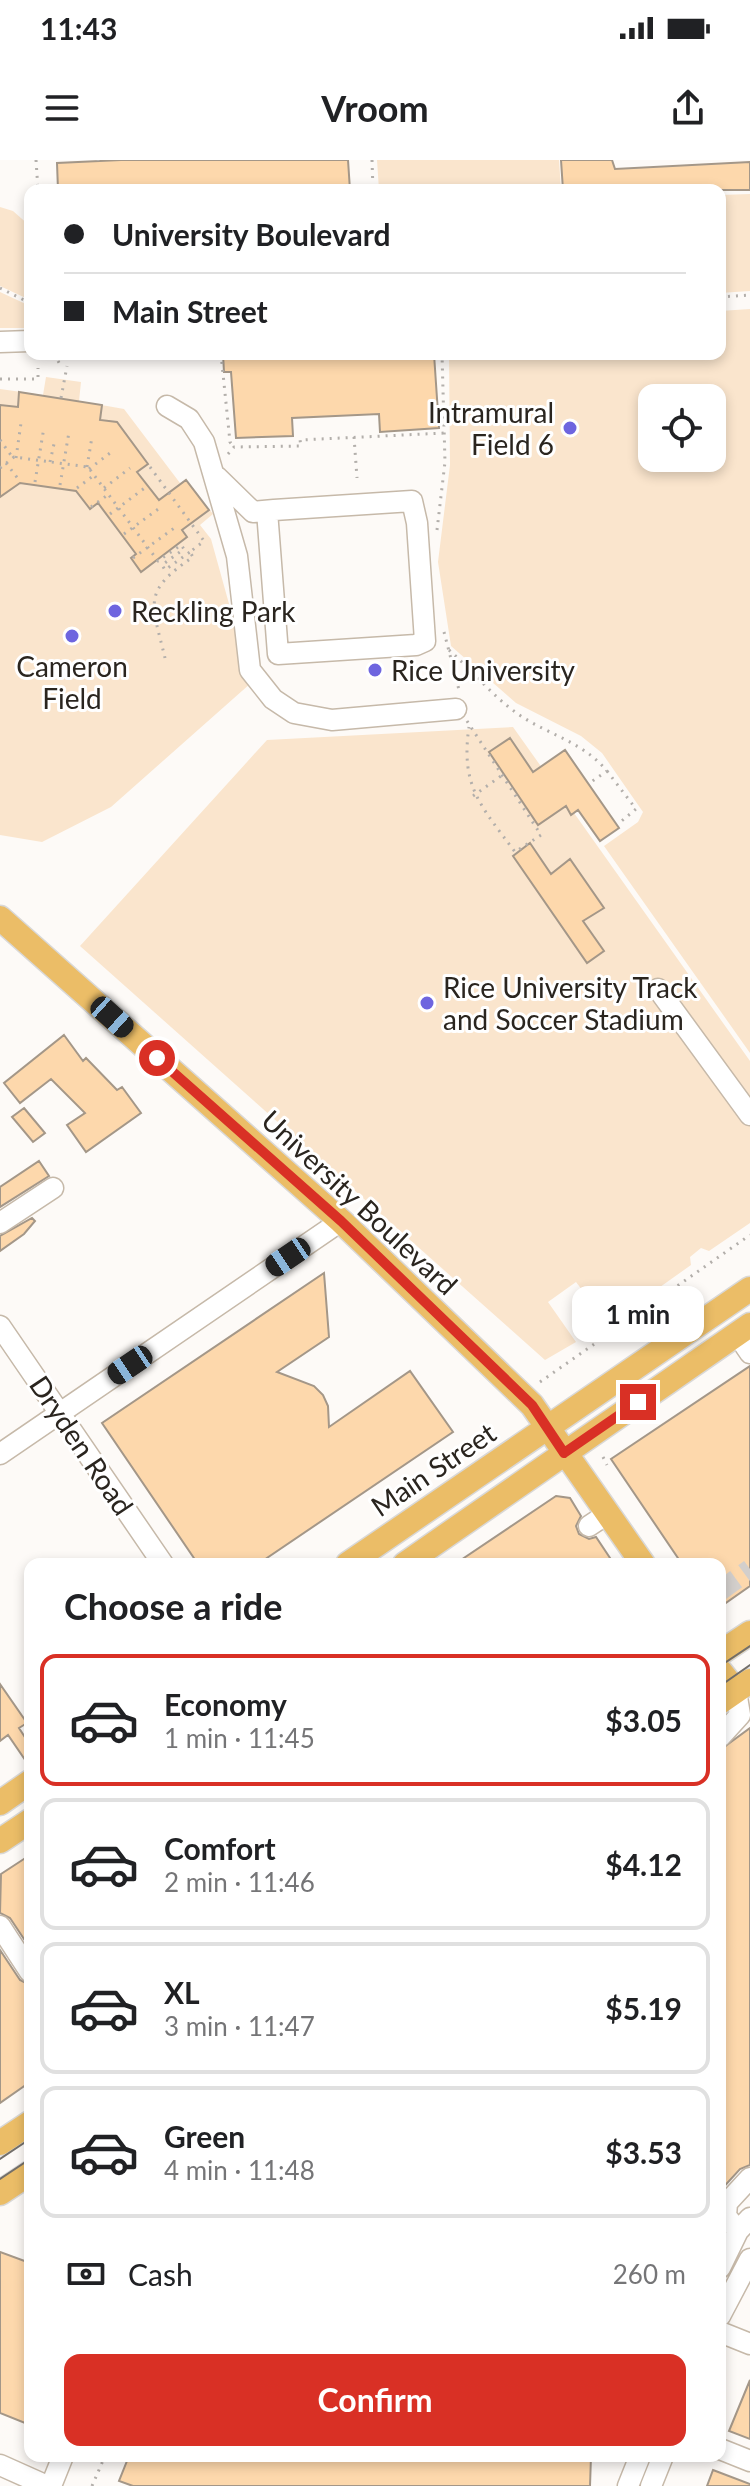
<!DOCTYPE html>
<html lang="en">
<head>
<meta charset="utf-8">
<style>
	:root { --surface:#fff; --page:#f2f2f2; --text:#202124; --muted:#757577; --line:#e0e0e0; --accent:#d93025 }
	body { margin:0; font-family:Lato,sans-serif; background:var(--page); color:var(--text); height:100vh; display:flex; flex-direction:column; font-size:30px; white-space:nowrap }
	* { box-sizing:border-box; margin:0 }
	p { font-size:26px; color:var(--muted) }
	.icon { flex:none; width:44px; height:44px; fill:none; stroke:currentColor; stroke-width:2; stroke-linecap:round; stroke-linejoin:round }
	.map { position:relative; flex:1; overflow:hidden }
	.details { position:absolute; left:24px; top:1398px; width:702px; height:904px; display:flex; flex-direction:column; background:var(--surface); border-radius:16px; box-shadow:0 4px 12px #0003 }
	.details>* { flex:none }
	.top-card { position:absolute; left:24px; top:24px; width:702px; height:176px; border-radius:16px; box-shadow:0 4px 12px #0003; display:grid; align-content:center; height:176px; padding:0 40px; background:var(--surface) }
	.fabs { position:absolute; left:638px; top:224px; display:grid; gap:16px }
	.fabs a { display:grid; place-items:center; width:88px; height:88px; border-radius:16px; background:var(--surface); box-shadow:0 4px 12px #0003; font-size:40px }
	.end { position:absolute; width:36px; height:36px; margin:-18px; border:10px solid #d93025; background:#fff; box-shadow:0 0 0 4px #fff }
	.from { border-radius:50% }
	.bubble { position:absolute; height:56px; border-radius:16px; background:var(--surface); box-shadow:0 4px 12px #0003; font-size:26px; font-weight:700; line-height:56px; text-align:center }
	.car { position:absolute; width:24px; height:48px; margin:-24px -12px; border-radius:10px; box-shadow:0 0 6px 2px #0007; background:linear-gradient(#222 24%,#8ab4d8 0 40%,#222 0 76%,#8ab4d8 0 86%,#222 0) }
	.top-card b { display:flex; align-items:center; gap:28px; height:76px; font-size:30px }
	.top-card b+b { border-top:2px solid var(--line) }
	.top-card i { width:20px; height:20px; background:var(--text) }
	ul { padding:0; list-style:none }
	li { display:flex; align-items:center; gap:24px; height:132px; margin:0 16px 12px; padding:0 24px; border:4px solid var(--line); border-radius:16px }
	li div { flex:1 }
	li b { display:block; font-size:30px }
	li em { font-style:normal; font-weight:700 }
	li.on { border-color:var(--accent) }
	li>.icon { width:72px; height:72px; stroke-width:1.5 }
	h2 { padding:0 40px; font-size:36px; line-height:96px }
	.pay { display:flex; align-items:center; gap:20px; height:88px; padding:0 40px; font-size:30px }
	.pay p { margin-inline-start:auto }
	.primary-button { display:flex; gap:16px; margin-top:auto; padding:16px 40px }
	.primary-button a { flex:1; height:92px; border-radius:16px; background:var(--accent); color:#fff; font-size:32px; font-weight:700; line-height:92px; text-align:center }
	.status { display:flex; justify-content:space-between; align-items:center; height:56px; padding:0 40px; background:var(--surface); direction:ltr }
	.status svg { height:22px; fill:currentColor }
	header { display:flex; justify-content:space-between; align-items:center; height:104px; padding:0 40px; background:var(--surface); font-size:36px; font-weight:700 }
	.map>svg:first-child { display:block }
</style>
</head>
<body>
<div class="status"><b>11:43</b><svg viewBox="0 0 49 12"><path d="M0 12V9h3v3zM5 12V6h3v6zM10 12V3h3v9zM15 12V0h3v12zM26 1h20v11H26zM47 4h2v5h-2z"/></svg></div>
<header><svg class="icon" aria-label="menu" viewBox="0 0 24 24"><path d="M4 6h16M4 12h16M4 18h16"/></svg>Vroom<svg class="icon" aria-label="share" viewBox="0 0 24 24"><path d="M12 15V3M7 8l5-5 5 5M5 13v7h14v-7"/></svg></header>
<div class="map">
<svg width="750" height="2326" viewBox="0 0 750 2326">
	<rect width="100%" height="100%" fill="#fdfaf7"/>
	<path fill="#fae5cd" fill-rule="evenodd" d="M377 0H559L561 30H379Z
		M750 34V131L720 133V35Z
		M0 47 13 51 30 66V140L0 126Z
		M0 132 30 146V168H0Z
		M750 149V893L604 686 638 662 643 652 602 593 581 576 516 543 451 486 438 402 450 305 449 194H720V151ZM652 238H712V298H652Z
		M46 217 81 222 79 241 124 249 180 323 186 320 213 354 200 365 211 379 251 523 111 647 42 682 0 675V229L43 235Z
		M513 567 750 901V1063L709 1091 701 1088 690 1097 691 1105 608 1164 576 1122 548 1142 576 1182 545 1200 80 786 267 580Z"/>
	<path fill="#fdd8ac" stroke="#a49788" stroke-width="2" d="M121 0H348L350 30H58L57 3Z
		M561 0H612L615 9 750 2V30H563Z
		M223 194H434L439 268 380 272 379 254 292 258 293 276 236 278 231 212H224Z
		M19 232 102 245 100 260 117 262 148 304 137 312 159 340 186 320 209 350 182 370 187 377 141 412 131 398 136 394 98 343 90 349 76 331 20 323 0 337V245L18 247Z
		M510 578 533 612 565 590 619 668 600 681 578 650 571 655 566 646 538 665 489 592Z
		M530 683 551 714 570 699 604 748 583 761 604 791 587 803 513 696Z
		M64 875 83 901 86 898 117 930 122 927 141 953 86 992 67 965 85 953 51 919 20 943 4 923Z
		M24 948 45 973 33 982 12 957Z
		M39 1001 49 1016 0 1047V1027Z
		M32 1058 35 1061 24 1074 0 1091V1076Z
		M324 1113 329 1177 277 1212 314 1226 323 1235 328 1246 329 1267 410 1211 453 1272 258 1404H198L102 1263Z
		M750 1206V1426L720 1447V1404H682L611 1299Z
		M556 1336 570 1338 581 1356 576 1366 579 1374 589 1379 596 1377 614 1404H455Z
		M0 1524 27 1563 19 1568 30 1585V1607L8 1575 0 1581Z
		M750 1568V2005L740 2009 720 2031V1590Z
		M30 1695V1788L10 1758 0 1753 1 1714Z
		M0 1790 20 1820 30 1825V1922L0 1943Z
		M0 2092 30 2103V2265L0 2253Z
		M750 2220V2279L729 2271Z
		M129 2296H591L590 2326H133L119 2321Z
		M713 2310 750 2324V2326H707Z"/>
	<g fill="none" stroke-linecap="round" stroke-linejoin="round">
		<path stroke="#d3cfcc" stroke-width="20" stroke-dasharray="20 10" stroke-linecap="butt" d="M720 1431 750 1409"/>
		<defs>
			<path id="minor" d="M0 182 30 181
				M167 246 189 259 204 282 237 396 250 510 273 539 294 553 332 560 456 549
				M217 317 253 352 274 350 412 341 417 363 425 481 416 485 278 494 267 351
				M658 829 750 955
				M0 1063 53 1028
				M0 1166 163 1404
				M737 1174 750 1193
				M0 1294 341 1061
				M589 1366 607 1354
				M720 1577 740 1555 736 1531
				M0 1766 30 1812
				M738 2071 726 2056 727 2043 750 2018
				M720 2108 738 2071 750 2058
				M720 2156 750 2099
				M720 2172 750 2184
				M720 2289 750 2301
				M0 2305 47 2326
				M51 2326 63 2296
				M628 2326 640 2296
				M651 2326 663 2296"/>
			<path id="major" d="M0 758 341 1061 532 1245 643 1404
				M348 1404 750 1129
				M405 1404 750 1165
				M720 1493 750 1473
				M720 1511 736 1531
				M720 1542 750 1521
				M0 1643 30 1622
				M0 1681 30 1661
				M0 1983 30 1963
				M0 2033 30 2013"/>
		</defs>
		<use href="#minor" stroke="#c6b9a9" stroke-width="23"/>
		<use href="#major" stroke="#d9d8d7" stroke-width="27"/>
		<path stroke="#b3afab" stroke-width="3" stroke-dasharray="2 6" stroke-linecap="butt" d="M36 0 38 30
			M98 0V1
			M372 0 373 30
			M0 128 30 143
			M720 137 750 135
			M54 194 61 206
			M221 194 230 282 234 287
			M0 219H38V208
			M61 238 67 206
			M354 277 357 318
			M0 280 13 298
			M228 294 234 287 301 286 300 280 445 273
			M16 298 21 263
			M50 302 54 284
			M6 303 19 320
			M87 307 92 277
			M150 307 204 381 190 392 193 397C141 432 152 443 165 498
			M0 308 14 297 88 307 158 401 181 385 184 389 162 405 165 410 190 392
			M89 309 114 290
			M35 322 44 267
			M60 325 69 272
			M77 328 93 316
			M104 328 130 308
			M91 347 109 334
			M110 354 146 327
			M437 370 445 302 442 194
			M124 374 161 347
			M133 398 177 366
			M444 472 459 530
			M449 490C472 510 492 536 518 554 548 575 582 581 607 611L591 622
			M467 561 541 675 515 692C482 647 460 627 469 567
			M607 611 636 649 618 664
			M473 636 501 616
			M540 1222 750 1075
			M603 1297 607 1305
			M679 1404 681 1402
			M92 2326 105 2296"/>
		<use href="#minor" stroke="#fff" stroke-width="20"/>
		<use href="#major" stroke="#ebbd67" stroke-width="24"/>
		<path stroke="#736f6a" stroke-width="2" d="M720 1506 750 1486
			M720 1526 750 1505
			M0 1999 30 1979
			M0 2019 30 1999"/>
	</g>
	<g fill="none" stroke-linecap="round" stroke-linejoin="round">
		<path stroke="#d93025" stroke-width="10" d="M157 898 341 1061 532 1245 564 1293 638 1242"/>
	</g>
	<g fill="#6e65df" stroke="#fff" stroke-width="3">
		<circle cx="570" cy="268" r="8"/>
		<circle cx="115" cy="451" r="8"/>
		<circle cx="72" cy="476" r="8"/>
		<circle cx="375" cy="510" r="8"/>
		<circle cx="427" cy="843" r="8"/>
	</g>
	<g text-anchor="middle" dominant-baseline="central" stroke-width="6" stroke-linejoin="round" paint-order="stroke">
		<g font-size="28" fill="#2a251f" stroke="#fff" text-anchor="start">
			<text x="554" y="252" text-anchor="end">Intramural<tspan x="554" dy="32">Field 6</tspan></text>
			<text x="131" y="451">Reckling Park</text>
			<text x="72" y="506" text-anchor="middle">Cameron<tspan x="72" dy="32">Field</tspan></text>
			<text x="391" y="510">Rice University</text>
			<text x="443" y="827">Rice University Track<tspan x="443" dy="32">and Soccer Stadium</tspan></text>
		</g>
		<g font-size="28" fill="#2a251f" stroke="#fff">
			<text transform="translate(360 1042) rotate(43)">University Boulevard</text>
			<text transform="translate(82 1285) rotate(56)">Dryden Road</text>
			<text transform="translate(433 1309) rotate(-34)">Main Street</text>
		</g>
	</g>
</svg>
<div class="fabs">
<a><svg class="icon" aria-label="locate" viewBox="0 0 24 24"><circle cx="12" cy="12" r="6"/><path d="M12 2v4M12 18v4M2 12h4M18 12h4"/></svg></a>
</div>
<i class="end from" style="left:157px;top:898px"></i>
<i class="end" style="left:638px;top:1242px"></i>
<div class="bubble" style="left:572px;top:1126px;width:132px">1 min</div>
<i class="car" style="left:112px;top:857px;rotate:132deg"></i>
<i class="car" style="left:288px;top:1097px;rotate:236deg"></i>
<i class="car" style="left:130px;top:1205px;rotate:236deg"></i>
<div class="top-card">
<b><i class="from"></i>University Boulevard</b>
<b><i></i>Main Street</b>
</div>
<section class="details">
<h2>Choose a ride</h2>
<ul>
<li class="on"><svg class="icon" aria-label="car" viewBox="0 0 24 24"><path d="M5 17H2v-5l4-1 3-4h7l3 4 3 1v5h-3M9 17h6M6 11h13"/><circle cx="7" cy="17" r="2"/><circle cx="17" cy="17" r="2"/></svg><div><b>Economy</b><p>1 min · 11:45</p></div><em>$3.05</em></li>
<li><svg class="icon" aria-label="car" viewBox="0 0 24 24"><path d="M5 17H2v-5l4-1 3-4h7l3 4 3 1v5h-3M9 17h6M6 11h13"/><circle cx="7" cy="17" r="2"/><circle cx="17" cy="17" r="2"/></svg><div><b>Comfort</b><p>2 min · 11:46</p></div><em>$4.12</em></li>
<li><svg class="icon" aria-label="car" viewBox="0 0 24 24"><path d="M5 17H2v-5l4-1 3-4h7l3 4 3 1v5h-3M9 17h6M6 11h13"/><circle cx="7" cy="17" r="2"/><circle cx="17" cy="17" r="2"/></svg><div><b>XL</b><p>3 min · 11:47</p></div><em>$5.19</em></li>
<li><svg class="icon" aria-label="car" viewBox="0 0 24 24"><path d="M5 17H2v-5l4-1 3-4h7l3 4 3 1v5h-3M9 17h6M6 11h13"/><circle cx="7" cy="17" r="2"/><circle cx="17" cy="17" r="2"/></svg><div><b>Green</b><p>4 min · 11:48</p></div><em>$3.53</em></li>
</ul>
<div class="pay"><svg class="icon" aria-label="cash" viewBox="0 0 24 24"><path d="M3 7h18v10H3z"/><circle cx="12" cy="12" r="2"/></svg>Cash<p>260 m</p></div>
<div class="primary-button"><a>Confirm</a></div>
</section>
</div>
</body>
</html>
